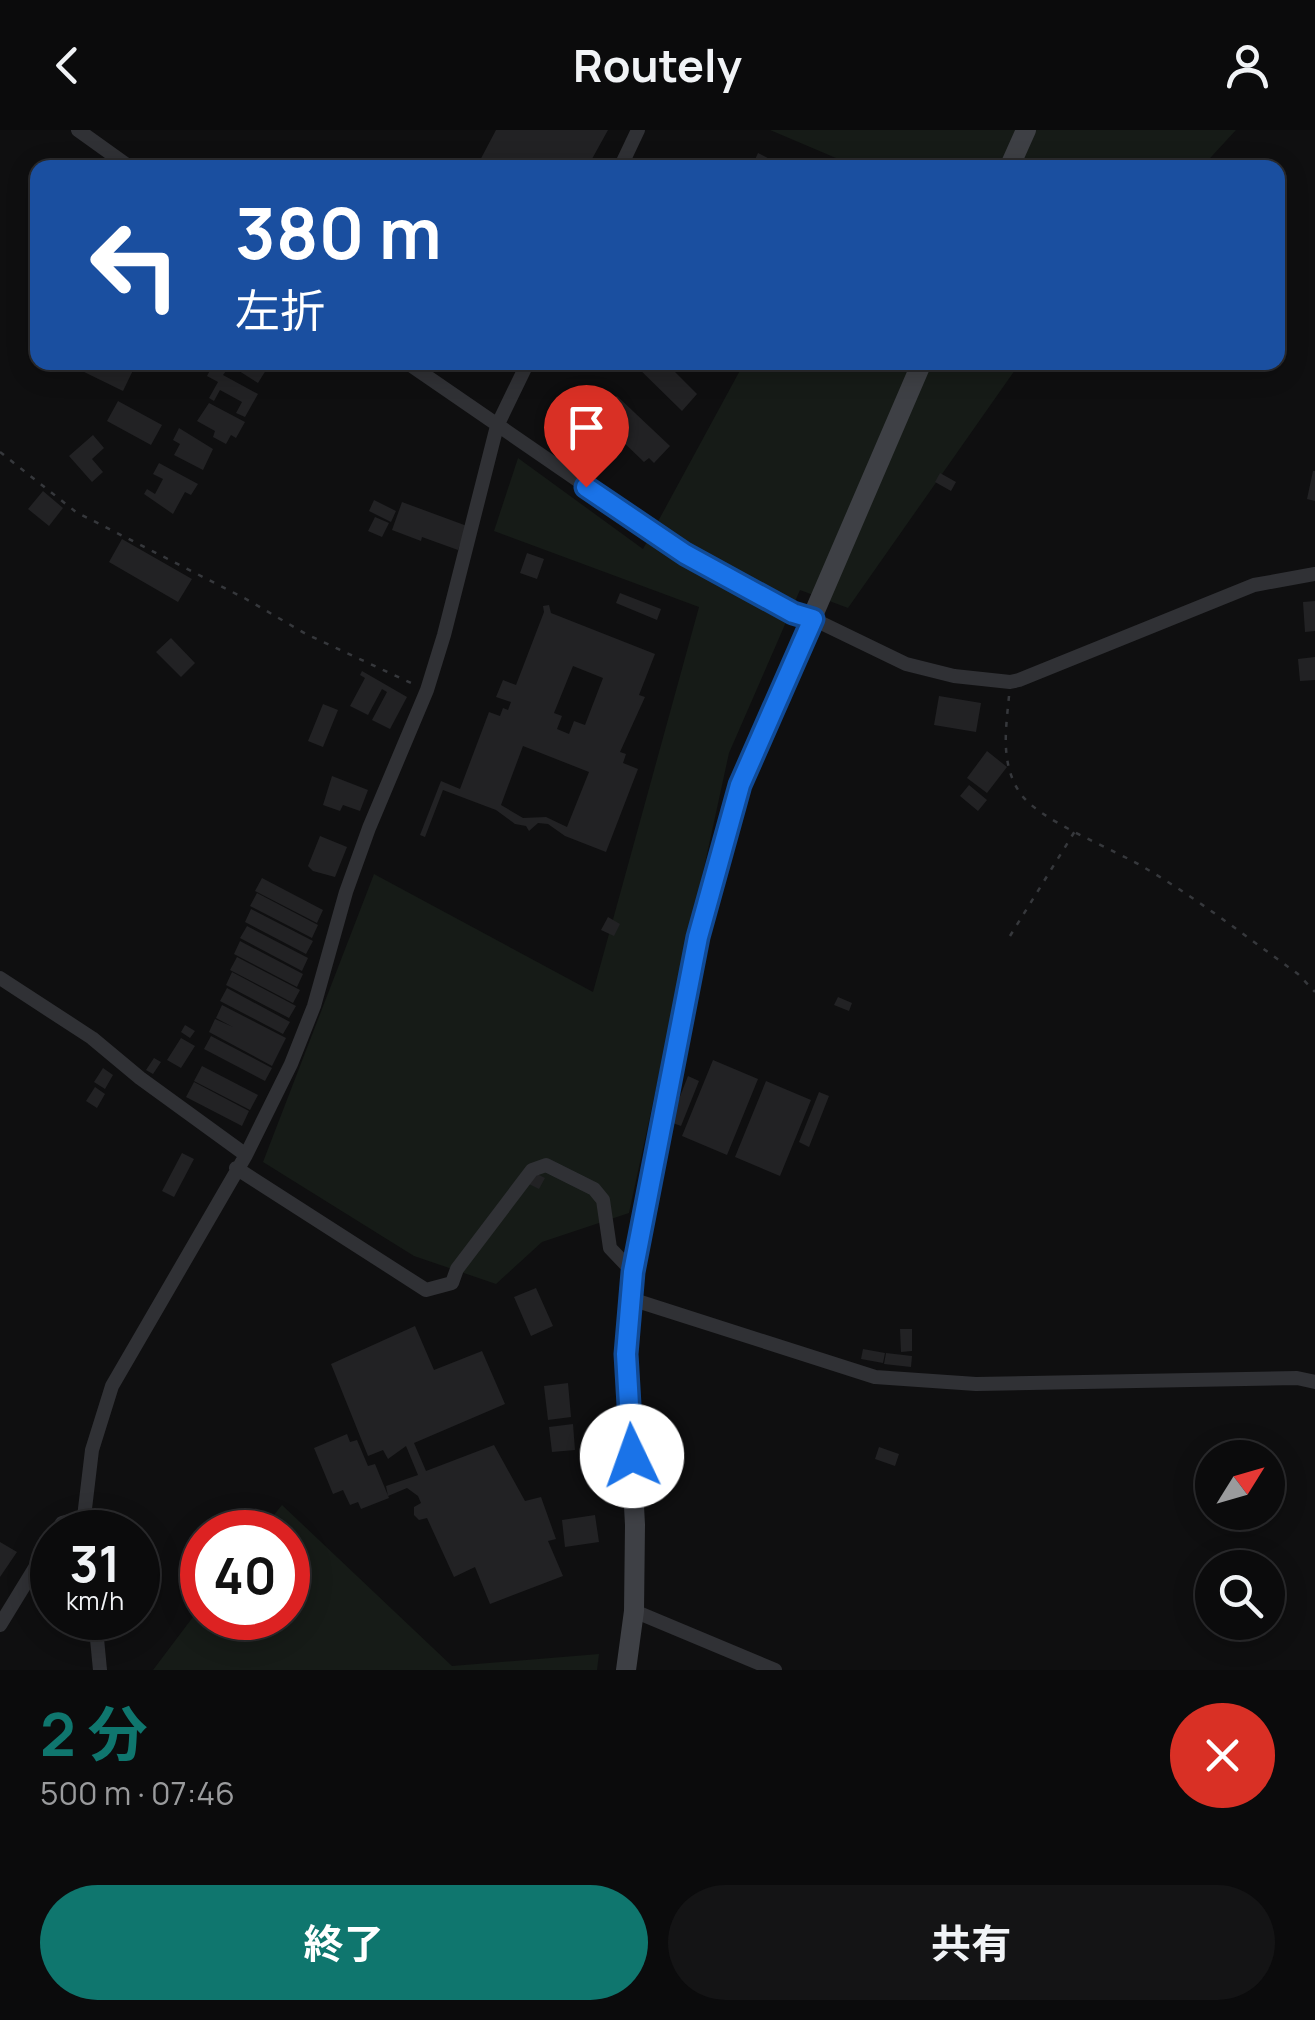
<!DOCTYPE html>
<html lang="ja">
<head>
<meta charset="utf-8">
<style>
	body { margin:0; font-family:Manrope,"Noto Sans JP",sans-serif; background:#141415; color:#f1f3f6; height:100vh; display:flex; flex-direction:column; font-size:38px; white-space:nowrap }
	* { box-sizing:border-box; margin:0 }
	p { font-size:32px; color:#9a9b9d }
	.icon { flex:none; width:55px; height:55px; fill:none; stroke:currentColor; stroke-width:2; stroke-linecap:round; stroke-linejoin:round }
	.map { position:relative; height:1540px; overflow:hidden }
	.panel { display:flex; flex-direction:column; background:#0b0b0c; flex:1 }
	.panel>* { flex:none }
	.banner { position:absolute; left:30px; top:30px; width:1255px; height:210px; border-radius:20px; box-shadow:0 5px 25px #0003,0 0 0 2px #2b2b2d; background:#1a4fa0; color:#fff; overflow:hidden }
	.needle { width:65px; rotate:53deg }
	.tools { position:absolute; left:1195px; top:1310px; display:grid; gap:20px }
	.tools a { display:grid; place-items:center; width:90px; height:90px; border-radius:50%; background:#0b0b0c; box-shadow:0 5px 25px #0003,0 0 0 2px #2b2b2d; font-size:50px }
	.speed { position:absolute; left:30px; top:1380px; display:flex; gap:20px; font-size:50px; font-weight:700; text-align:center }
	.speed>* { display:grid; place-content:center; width:130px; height:130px; border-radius:50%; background:#0b0b0c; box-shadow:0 5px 25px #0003,0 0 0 2px #2b2b2d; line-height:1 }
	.speed small { font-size:25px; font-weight:400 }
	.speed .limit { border:15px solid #d22; background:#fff; color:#111 }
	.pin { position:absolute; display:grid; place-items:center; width:85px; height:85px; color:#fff; margin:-102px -42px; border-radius:50% 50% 50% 0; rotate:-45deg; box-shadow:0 0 10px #0007 }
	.pin .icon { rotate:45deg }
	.me { position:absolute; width:110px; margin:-55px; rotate:357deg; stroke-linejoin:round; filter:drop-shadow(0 0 8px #0008) }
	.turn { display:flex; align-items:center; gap:35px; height:210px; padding:0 40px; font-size:45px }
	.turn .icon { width:130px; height:130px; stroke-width:2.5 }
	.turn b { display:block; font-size:70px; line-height:85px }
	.round { display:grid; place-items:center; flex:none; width:105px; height:105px; border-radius:52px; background:#141415 }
	.headline { display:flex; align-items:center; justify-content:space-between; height:170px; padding:0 40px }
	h1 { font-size:60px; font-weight:700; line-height:75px; color:#0f766e }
	.button { display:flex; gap:20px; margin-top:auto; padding:20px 40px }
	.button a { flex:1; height:115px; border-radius:60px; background:#0f766e; color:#fff; font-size:40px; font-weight:700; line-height:115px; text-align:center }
	.button a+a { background:#141415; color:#f1f3f6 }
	header { display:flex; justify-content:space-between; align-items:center; height:130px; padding:0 40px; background:#0b0b0c; font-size:45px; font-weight:700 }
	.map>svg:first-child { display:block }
	.green { fill:#161b17 }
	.building { fill:#222224; fill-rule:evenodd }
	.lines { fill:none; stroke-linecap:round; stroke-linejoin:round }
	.path { stroke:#36383c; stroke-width:2.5; stroke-dasharray:5 8; stroke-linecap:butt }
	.street { stroke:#303135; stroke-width:14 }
	.secondary { stroke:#3e4045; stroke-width:20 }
	.route-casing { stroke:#114b97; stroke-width:25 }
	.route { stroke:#1a73e8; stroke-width:18 }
</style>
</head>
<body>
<header><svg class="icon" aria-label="back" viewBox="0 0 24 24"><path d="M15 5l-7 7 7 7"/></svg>Routely<svg class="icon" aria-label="person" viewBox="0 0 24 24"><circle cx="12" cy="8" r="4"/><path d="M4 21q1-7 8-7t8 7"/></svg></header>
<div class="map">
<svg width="1315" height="1540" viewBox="0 0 1315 1540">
	<rect width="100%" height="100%" fill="#0f0f10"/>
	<path class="green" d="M770,0h466l-35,38 -352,-1 1,-3z
		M744,233h276l-172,245 -48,-18 -71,163 -100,460 -87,29 -46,42 -82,-28 -151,-94 111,-288 219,118 106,-385 -205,-76 24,-73 125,91z
		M282,1375l170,161 147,-12 -2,16h-444l49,-65v13h86v-86h-28z"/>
	<path class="building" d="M496,0h112l-21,38h-107l-3,-2z
		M758,23l29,15h-36z
		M81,232h56l-14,29 -45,-22z
		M240,232h31l-13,21 -22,-14z
		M632,232h33l32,32 -15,17z
		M213,234l13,7 -3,4 35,19 -13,23 -9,-4 6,-11 -22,-12 -6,11 -5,-3 9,-16 -11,-6z
		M606,265l6,6 5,-5 53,50 -16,17 -5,-5 -5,4 -53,-51z
		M118,271l44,24 -11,20 -44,-24z
		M209,273l36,19 -9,16 -5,-3 -5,9 -13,-7 2,-6 -18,-10z
		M179,298l34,21 -10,21 -29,-15 6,-11 -7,-4z
		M93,305l11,13 -12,11 11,13 -11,10 -23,-26z
		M159,333l39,21 -7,11 -6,-3 -12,22 -29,-20 3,-5 8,5 8,-15 -10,-5z
		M1313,341h2v30l-8,-2z
		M940,343l16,9 -5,9 -16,-9z
		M43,361l20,17 -14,18 -21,-17z
		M374,370l22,11 -5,11 -22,-11z
		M402,372l65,24 -9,24 -36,-13 -1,4 -29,-11z
		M375,387l14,6 -7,14 -14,-6z
		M122,409l70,40 -14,23 -69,-40z
		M527,423l17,6 -7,20 -17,-6z
		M620,463l41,16 -4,11 -41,-17z
		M1315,471v30l-10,1 -2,-30z
		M549,475l2,8 104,41 -16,41 6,2 -25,55 6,2 -3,9 15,6 -32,83 -41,-16 -17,-12 -10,-1 -9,8 -3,-5 -11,-2 -19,-14 -53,-20 -18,47 -5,-2 21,-54 19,8 29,-77 11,4 3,-8 5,2 3,-8 -15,-5 7,-17 13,5 28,-73 -1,-6zM573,536l30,12 -18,47 -11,-4 -5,13 -12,-5 5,-13 -8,-3zM523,616l66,26 -22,55 -21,-10 -23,1 -22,-13z
		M171,508l24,25 -14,14 -25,-25z
		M1315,527v23l-15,1 -2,-22z
		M362,541l45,26 -17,32 -18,-9 15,-28 -5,-3 -14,26 -18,-9 15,-28 -5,-3z
		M939,566l42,7 -5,29 -42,-7z
		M323,574l15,6 -15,37 -15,-6z
		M987,621l20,16 -20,26 -20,-15z
		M332,646l36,14 -8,21 -17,-6 -3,6 -17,-6z
		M969,655l18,15 -9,11 -18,-15z
		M320,706l27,11 -12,30 -22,-6 -5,-5z
		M262,748l61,32 -6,13 -62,-32z
		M257,763l61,32 -6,13 -62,-32z
		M251,779l62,32 -7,13 -61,-32z
		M608,787l12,7 -6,12 -13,-6z
		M247,796l61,32 -6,13 -62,-33z
		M240,811l63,33 -6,13 -63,-33z
		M237,827l63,33 -7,13 -63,-33z
		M232,842l64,34 -7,12 -63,-33z
		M227,858l63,34 -7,12 -63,-33z
		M838,867l14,6 -3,8 -15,-6z
		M222,875l64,33 -14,28 -63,-34 6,-13 18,8 -17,-9z
		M185,895l10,6 -5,7 -9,-6z
		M211,906l61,32 -7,13 -61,-32z
		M181,908l14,8 -14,22 -14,-8z
		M154,928l7,4 -8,12 -7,-4z
		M713,930l45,19 -31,76 -45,-19z
		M202,936l56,29 -8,15 -56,-29z
		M103,938l10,7 -8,14 -11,-7z
		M688,946l11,5 -18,45 -11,-4z
		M766,951l45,19 -31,76 -45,-19z
		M194,952l55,29 -7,15 -56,-29z
		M95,957l10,7 -8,14 -11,-7z
		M819,962l10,4 -20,51 -10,-5z
		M182,1023l12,6 -20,38 -12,-6z
		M535,1043l10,5 -6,11 -10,-5z
		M536,1158l17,38 -22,10 -17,-39z
		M415,1196l19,44 48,-19 23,53 -91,39 12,28 68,-26 31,56 16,-4 15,42 -8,2 15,35 -73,28 -15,-37 -21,10 -27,-59 -8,2 -5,-5v-8l7,-4 -3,-7 -11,-8 -19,8 -2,-10 32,-11 -12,-29 -18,13 -5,-9 -15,6 -37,-92z
		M900,1199h12v22l-11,1z
		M863,1219l22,4 -2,10 -22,-4z
		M886,1223l26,3 -1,11 -27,-3z
		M568,1253l3,34 -23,3 -4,-34z
		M573,1294l2,26 -23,2 -3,-25z
		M347,1304l3,8 7,-2 11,26 7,-2 14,34 -28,11 -3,-7 -8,3 -7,-15 -10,4 -19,-46z
		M879,1317l20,7 -4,12 -20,-7z
		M595,1385l4,27 -34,5 -3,-27z
		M0,1412l17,10 -17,25z"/>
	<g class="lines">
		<path class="path" d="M0,322l76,60 170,87 60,35 105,49
			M1009,566c-3,33 -9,67 11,97 19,28 94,56 125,75 53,31 103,70 153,106l17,18
			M1010,806l65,-105"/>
		<path class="street" d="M78,0l53,38
			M620,38l18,-38
			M406,232l279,192 108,59 20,6 93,45 48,12 56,6 9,-2 235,-95 61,-11
			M0,848l92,60 48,40 106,77
			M236,1038l190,122 26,-7 5,-14 75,-99 14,-5 48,24 9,11 7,48 23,24
			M631,1169l244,78 101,7 321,-6 18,4
			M84,1387l2,15
			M57,1402l5,-9 22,-6 8,-67 20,-64 134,-231 45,-91 23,-58 32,-114 23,-64 58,-138 17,-55 53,-209 31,-64
			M634,1481l141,59
			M95,1488l5,52
			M0,1495l52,-85"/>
		<path class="secondary" d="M1009,38l17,-38
			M626,1540l8,-59 1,-86 -9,-171 7,-82 65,-335 42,-152 182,-423"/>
	</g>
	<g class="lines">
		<defs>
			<path id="route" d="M586,357l99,67 108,59 20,6 -73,166 -42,152 -65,335 -7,82 6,102"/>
		</defs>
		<use href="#route" class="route-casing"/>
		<use href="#route" class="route"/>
	</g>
</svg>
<div class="tools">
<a><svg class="needle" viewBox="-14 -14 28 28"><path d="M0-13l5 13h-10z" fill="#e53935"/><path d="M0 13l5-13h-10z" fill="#9a9b9d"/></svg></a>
<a><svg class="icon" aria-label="search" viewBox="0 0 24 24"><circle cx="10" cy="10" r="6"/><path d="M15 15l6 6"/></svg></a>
</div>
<div class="speed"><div>31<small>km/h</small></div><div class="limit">40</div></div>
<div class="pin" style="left:586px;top:357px;background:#d93025"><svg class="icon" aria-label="arrive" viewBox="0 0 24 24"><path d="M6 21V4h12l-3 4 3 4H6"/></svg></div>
<svg class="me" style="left:632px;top:1326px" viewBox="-20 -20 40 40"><circle r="19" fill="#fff"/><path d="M0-13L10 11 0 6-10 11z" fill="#1a73e8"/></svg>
<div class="banner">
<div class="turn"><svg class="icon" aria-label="left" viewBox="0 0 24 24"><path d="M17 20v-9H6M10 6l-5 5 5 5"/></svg><div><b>380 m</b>左折</div></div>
</div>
</div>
<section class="panel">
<div class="headline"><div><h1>2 分</h1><p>500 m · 07:46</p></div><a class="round" style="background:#d93025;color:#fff"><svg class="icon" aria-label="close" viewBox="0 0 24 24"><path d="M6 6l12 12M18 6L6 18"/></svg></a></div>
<div class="button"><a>終了</a><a>共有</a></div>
</section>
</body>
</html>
